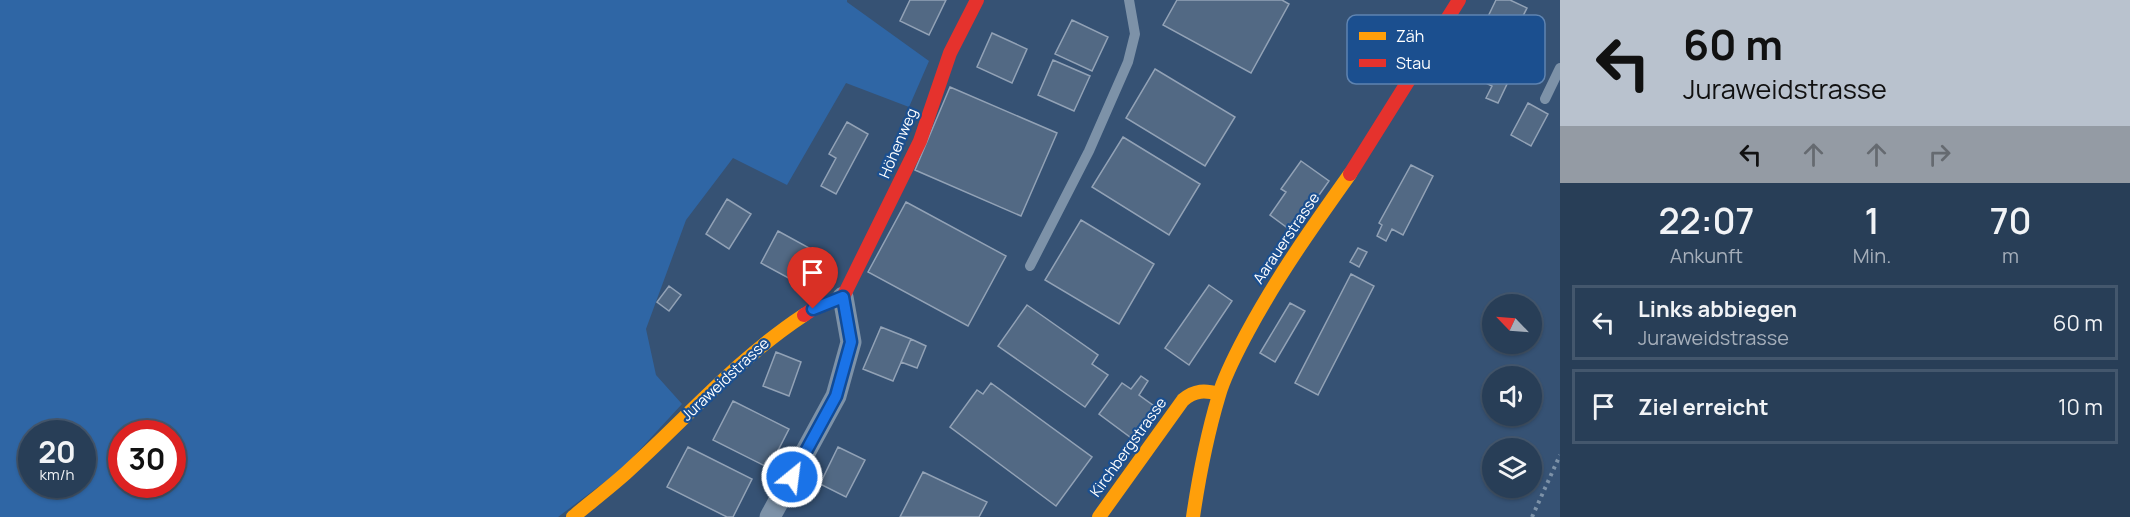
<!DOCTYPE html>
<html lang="de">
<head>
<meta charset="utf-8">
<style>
	body { margin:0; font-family:Manrope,sans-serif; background:#30455d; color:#f1f3f6; height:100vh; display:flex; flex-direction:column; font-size:22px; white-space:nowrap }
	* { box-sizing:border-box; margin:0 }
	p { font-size:20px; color:#a5aeba }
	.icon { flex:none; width:33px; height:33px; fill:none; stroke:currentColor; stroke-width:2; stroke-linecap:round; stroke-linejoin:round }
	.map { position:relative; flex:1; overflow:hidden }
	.sheet { display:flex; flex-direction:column; background:#283e57; width:570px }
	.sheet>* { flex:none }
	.guide { background:#b9c2ce; color:#111; overflow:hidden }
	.needle { width:39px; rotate:295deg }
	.buttons { position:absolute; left:1482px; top:294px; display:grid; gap:12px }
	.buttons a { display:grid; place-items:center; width:60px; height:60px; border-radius:50%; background:#283e57; box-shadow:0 2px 4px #0004,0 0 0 2px #44576d; font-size:30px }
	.speed { position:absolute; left:18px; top:420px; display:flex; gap:12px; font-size:30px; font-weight:700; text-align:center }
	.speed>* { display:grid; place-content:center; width:78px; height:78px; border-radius:50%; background:#283e57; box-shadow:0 2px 4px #0004,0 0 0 2px #44576d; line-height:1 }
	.speed small { font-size:15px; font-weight:400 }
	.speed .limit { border:9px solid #d22; background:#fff; color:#111 }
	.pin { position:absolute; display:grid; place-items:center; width:51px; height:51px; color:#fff; margin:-62px -26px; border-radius:50% 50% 50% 0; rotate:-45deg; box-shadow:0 0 6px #0007 }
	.pin .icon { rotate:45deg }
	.me { position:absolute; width:66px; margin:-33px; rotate:29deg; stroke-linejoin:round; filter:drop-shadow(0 0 4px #0008) }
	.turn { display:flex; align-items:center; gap:21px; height:126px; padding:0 24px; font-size:27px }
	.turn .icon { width:78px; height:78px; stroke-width:2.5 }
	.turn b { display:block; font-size:42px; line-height:51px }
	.lanes { display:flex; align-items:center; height:57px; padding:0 24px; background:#0003; justify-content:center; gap:30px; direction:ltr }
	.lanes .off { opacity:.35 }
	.eta { display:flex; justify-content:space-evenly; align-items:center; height:102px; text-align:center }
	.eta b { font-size:36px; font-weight:600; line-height:42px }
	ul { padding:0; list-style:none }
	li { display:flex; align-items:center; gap:18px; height:75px; margin:0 12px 9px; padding:0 12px; border:3px solid #44576d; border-radius:0px }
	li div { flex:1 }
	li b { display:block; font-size:22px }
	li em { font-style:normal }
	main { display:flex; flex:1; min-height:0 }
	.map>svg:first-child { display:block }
	.green { fill:#2f66a5; fill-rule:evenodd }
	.building { fill:#526984; stroke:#92a2b6; stroke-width:1.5 }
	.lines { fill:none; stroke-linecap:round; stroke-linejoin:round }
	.path { stroke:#7d92a8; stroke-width:4; stroke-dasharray:3 4.5; stroke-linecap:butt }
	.lane { stroke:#7d92a8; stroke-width:10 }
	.street { stroke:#7d92a8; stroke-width:21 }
	.slow { stroke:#ff9f0a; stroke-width:14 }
	.jam { stroke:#e5322d; stroke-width:14 }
	.route-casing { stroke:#114b97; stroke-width:15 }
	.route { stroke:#1a73e8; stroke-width:10 }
	.labels { text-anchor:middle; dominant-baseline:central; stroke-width:4.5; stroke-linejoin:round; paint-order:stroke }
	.street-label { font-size:15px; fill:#fff; stroke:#1b4f8f }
	.key { fill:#1b4f8f; stroke:#5f84b1; stroke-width:1.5 }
	.key-label { font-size:16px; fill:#fff }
</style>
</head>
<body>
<main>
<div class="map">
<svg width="1560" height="517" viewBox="0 0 1560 517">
	<rect width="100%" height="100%" fill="#365274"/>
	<path class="green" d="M0,0h847v2l82,59 -20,46 -63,-24 -59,102 -54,-27 -47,62 -40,109 10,46 26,29 -60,65 -64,48h-558zM32,434h50v50h-50zM122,434h50v50h-50z"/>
	<path class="building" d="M910,0h36l-17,35 -29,-14z
		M1177,0h105l7,4 -38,69 -88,-48z
		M1496,0h14l17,8 -23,46 14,7 -20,42 -12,-5 6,-12 -31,-15 11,-21 -9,-5 10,-19 8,5z
		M1072,20l36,17 -16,34 -37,-17z
		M992,33l35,16 -15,34 -35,-16z
		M1053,60l37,16 -16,35 -36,-16z
		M1155,69l80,48 -30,49 -79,-48z
		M950,87l107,46 -36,83 -106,-46z
		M1528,103l20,11 -17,32 -20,-11z
		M847,122l21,12 -32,60 -15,-8 15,-28 -7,-4z
		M1123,137l77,47 -31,51 -77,-48z
		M1301,161l28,20 -36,51 -23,-17 16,-23 -5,-3z
		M1411,165l22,11 -30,59 -11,-6 -6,12 -9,-5 5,-11 -3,-2z
		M727,199l24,15 -22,35 -23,-15z
		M906,202l100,54 -38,70 -100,-54z
		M1081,220l73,44 -35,60 -74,-44z
		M778,231l33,18 -17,32 -33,-18z
		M1358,248l9,4 -8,15 -9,-5z
		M1351,274l23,12 -56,109 -23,-12z
		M1209,285l23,16 -43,64 -24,-17z
		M669,286l12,9 -12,16 -12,-9z
		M1290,303l15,8 -30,51 -15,-9z
		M1027,305l71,50 -6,9 16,11 -23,32 -87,-61z
		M881,327l30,12 -18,42 -30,-12z
		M911,339l15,7 -9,22 -16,-6z
		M776,352l25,10 -12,34 -26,-10z
		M1141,376l7,5 -9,14 22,16 -23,32 -39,-29 23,-31 9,6z
		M991,383l101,74 -36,49 -106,-79 27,-37 6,4z
		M733,401l56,28 -20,39 -56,-28z
		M688,447l64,32 -19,38h-6l-60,-30z
		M838,447l27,13 -19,37 -26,-13z
		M923,472l64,30 -8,15h-79z"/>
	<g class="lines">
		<path class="path" d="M1532,517l28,-62"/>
		<path class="lane" d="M1545,99l15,-31
			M1030,266l59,-115 39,-89 7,-28 -6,-34"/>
		<path class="street" d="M770,517l66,-121 15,-54 -8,-45"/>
		<path class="slow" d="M573,517c18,-15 36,-29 53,-44 59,-53 111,-114 178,-158
			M1099,517l84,-117c12,-10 22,-10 36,-6
			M1193,517c6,-41 14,-82 26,-122 6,-21 18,-43 28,-62 30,-56 66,-107 103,-159"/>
		<path class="jam" d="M1350,174l109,-174
			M804,315l9,-6 30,-12 77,-156 30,-88 27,-53"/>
	</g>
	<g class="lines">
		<defs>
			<path id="route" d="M792,477l44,-81 15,-54 -8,-45 -30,12"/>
		</defs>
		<use href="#route" class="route-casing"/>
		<use href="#route" class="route"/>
	</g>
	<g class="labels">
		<g class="street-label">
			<text transform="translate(898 143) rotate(-67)">Höhenweg</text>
			<text transform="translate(1286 238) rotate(-56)">Aarauerstrasse</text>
			<text transform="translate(725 379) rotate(-43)">Juraweidstrasse</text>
			<text transform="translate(1128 447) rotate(-54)">Kirchbergstrasse</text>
		</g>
	</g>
	<rect x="1347" y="15" width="198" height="69" rx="9" class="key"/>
	<rect x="1359" y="32" width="27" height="8" fill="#ff9f0a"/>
	<rect x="1359" y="59" width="27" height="8" fill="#e5322d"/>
	<g class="key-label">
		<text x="1396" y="42">Zäh</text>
		<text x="1396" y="69">Stau</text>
	</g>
</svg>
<div class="buttons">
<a><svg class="needle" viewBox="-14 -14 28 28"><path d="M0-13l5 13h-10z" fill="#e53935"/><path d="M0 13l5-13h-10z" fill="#a5aeba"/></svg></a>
<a><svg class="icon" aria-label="sound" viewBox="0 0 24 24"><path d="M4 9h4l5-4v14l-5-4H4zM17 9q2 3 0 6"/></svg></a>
<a><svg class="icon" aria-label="layers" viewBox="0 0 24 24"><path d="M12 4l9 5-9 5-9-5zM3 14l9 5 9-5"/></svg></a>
</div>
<div class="speed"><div>20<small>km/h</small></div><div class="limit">30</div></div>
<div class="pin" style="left:813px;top:309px;background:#d93025"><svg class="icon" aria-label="arrive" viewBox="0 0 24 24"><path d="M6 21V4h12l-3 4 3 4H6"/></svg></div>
<svg class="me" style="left:792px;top:477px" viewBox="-20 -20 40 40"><circle r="17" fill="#1a73e8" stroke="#fff" stroke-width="3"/><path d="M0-11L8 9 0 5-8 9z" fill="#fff"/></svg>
</div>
<section class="sheet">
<div class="guide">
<div class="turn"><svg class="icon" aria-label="left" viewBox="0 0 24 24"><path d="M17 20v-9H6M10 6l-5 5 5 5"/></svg><div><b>60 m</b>Juraweidstrasse</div></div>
<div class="lanes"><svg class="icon" aria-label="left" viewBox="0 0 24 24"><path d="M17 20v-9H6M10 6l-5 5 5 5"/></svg><svg class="icon off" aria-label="ahead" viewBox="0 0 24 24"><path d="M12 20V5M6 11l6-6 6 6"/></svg><svg class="icon off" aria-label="ahead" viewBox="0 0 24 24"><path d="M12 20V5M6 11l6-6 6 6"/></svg><svg class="icon off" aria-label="right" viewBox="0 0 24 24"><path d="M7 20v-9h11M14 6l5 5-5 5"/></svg></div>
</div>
<div class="eta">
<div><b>22:07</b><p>Ankunft</p></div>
<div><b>1</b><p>Min.</p></div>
<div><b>70</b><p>m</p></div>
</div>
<ul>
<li><svg class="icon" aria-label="left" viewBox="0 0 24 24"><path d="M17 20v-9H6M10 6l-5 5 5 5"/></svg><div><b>Links abbiegen</b><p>Juraweidstrasse</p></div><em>60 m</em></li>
<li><svg class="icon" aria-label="arrive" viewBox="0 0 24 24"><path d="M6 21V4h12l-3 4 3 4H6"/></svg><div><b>Ziel erreicht</b></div><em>10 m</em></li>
</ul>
</section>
</main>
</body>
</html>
